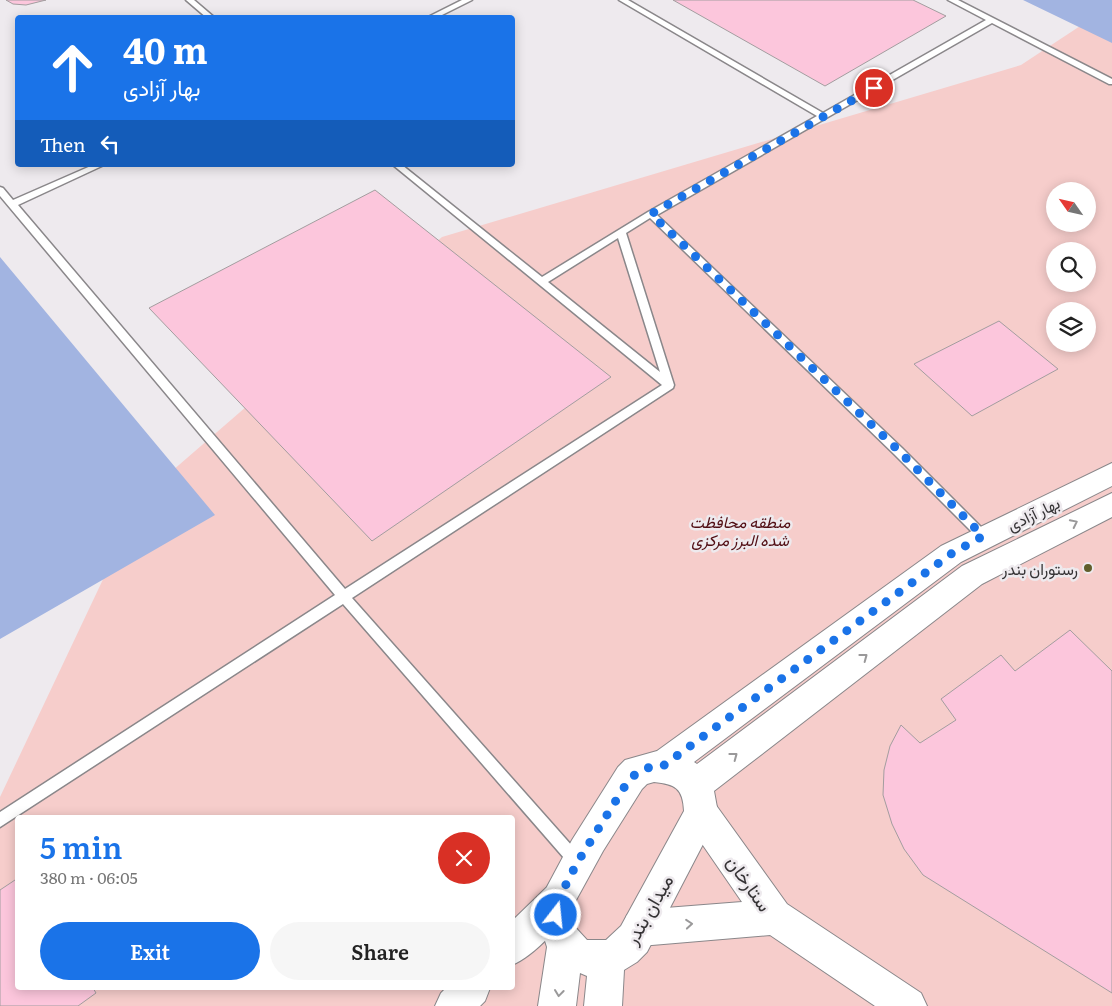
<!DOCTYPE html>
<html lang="en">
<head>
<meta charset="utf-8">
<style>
	body { margin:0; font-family:Literata,Vazirmatn,serif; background:#f6f6f6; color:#222; height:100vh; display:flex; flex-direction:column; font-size:19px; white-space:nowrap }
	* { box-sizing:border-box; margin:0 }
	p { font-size:16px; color:#767676 }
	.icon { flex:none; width:28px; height:28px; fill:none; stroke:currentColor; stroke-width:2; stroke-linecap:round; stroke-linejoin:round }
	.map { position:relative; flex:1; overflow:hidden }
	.sheet { position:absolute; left:15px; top:815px; width:500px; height:175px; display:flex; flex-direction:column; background:#fff; border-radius:5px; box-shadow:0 2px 12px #0003 }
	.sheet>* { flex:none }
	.top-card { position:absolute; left:15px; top:15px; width:500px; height:152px; border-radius:5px; box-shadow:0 2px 12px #0003; background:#1a73e8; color:#fff; overflow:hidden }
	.needle { width:32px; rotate:304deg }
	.fabs { position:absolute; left:1046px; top:182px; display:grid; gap:10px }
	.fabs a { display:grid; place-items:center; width:50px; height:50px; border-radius:50%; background:#fff; box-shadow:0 2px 12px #0003; font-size:25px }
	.pin { position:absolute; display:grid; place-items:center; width:42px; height:42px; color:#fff; margin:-21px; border:2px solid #fff; border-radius:50%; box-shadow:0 1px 5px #0007 }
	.me { position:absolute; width:55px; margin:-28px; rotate:16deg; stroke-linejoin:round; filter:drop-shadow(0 0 4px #0008) }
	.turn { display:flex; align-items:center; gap:18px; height:105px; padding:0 25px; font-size:22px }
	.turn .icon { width:65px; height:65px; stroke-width:2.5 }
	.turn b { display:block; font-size:35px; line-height:42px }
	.then { display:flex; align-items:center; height:48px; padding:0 25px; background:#0003; gap:10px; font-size:19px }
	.round { display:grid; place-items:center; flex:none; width:52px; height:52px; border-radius:26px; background:#f6f6f6 }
	.head { display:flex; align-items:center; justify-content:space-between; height:85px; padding:0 25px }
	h1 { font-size:30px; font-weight:600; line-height:38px; color:#1a73e8 }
	.cta { display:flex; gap:10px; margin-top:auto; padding:10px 25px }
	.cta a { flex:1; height:58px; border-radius:30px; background:#1a73e8; color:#fff; font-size:20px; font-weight:600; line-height:58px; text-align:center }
	.cta a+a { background:#f6f6f6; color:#222 }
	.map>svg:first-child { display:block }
	.green { fill:#f6cdcb; fill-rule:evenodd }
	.water { fill:#a2b4e1 }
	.building { fill:#fcc6dc; stroke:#a39d9f }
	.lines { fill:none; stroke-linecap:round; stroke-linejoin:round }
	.lane-casing { stroke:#8a878a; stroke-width:3 }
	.secondary-casing { stroke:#8a878a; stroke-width:2 }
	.primary-casing { stroke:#8a878a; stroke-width:2 }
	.lane { fill:#fff; fill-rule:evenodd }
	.secondary { fill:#fff; fill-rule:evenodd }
	.primary { fill:#fff; fill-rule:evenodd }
	.oneway { stroke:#9a999a }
	.route { stroke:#1a73e8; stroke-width:9; stroke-dasharray:0 16.2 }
	.poi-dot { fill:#615e2b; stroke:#eeeaee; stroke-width:2 }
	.labels { text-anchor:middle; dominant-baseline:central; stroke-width:5; stroke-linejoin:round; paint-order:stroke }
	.street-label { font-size:16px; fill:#353335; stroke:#eeeaee }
	.park-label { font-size:16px; font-style:italic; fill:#510e14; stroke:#eeeaee }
	.poi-label { font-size:16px; fill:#353335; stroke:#eeeaee; text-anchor:end }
	.near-street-label { font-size:19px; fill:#353335; stroke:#eeeaee }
</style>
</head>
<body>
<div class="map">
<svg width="1112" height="1006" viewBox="0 0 1112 1006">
	<rect width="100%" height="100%" fill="#eeeaee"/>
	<path class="green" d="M1112,5v1001h-1112v-209l142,-300 300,-260 579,-172zM1055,191h33v33h-33zM1055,251h33v33h-33zM1055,311h33v33h-33zM18,818h494v170h-494z"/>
	<path class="water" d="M1023,0h89v43z
		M0,257l215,258 -215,124z"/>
	<path class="building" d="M6,0h40l-20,5 -13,-1z
		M673,0h240l33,16 -121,70z
		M375,190l236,187 -239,164 -223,-233z
		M999,321l59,48 -86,47 -58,-52z
		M1070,630l42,41v322l-189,-118 -19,-26 -12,-25 -9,-29 1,-25 6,-24 11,-21 19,18 36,-23 -15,-21 60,-44 14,16z
		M18,878v110h75l3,5 -18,13h-78v-116z"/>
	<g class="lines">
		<defs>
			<path id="lane" d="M186,0h8l21,18h-8z
				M462,0h10l-36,18h-10z
				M619,0h9l195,113 163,-93 -38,-20h10l154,79v5h-3l-117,-61 -335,192 245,233 85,85 2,3 -2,3h-8l-85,-85 -244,-236 -24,15 48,152 -1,3 -321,210 229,258 2,5 -2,5 -5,2 -5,-2 -228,-262 -343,223v-15l335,-217 -335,-399v-9l3,1 10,12 80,-35h11l-86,40 327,384 317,-204 -269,-220h9l140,112 106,-65 169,-96zM618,238l42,134 -112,-90z"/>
			<path id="secondary" d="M701,797l12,4 74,103 134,89 6,13h-52l-105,-71 -130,11 -13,-5 -5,-13 5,-13 13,-5 102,-8 -53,-77 -5,-12 5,-12z
				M558,882l12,6 6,12c-9,21 -42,56 -64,65v-44l34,-33z
				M446,988h44l-5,13 -5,5h-45l6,-13z"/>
			<path id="primary" d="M1112,463v23l-151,76 -267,200 3,2 265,-198 150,-73v24l-130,67 -268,207 4,22 -5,12 -66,127 -10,10 -13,8 -2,36h-38l3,-30 -7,-3 -4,33h-38l9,-59 -9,-28 3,-21 31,-58 46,-73 7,-7 32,-9 284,-205zM654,782c21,2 29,6 30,29l-63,115 -15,14h-19l-12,-13v-25l28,-51 39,-62 5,-5z"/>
		</defs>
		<use href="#lane" class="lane-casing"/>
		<use href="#secondary" class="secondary-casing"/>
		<use href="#primary" class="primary-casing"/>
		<use href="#lane" class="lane"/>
		<use href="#secondary" class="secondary"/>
		<use href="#primary" class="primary"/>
	</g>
	<defs><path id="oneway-chevron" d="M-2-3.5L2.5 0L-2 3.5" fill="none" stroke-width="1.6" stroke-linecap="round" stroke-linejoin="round" transform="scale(1.25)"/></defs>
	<g class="oneway">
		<use href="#oneway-chevron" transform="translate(1074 523) rotate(-26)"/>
		<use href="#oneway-chevron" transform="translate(864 657) rotate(-37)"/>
		<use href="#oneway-chevron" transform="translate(734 756) rotate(-37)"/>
		<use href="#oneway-chevron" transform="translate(689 924) rotate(-5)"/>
		<use href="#oneway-chevron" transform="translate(559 993) rotate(97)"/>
	</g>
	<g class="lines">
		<path class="route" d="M556,915l2,-15 19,-37 53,-85 16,-10 17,-2 288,-212 32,-18 -85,-86 -247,-236 223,-126"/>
	</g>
	<circle class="poi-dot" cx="1088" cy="568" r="5"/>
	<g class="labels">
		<g class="street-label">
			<text transform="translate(1033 513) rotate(-26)">بهار آزادی</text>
		</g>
		<g class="park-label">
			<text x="740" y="521">منطقه محافظت<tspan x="740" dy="18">شده البرز مرکزی</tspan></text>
		</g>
		<g class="poi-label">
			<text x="1078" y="568">رستوران بندر</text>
		</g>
		<g class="near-street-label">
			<text transform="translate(750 883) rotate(55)">ستارخان</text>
			<text transform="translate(648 909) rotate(-60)">میدان بندر</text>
		</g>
	</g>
</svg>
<div class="fabs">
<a><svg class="needle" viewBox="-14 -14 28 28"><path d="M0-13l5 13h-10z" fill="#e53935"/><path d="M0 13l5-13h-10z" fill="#767676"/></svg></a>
<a><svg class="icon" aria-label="search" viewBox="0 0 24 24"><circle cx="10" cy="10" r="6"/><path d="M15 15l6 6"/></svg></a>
<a><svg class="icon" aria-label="layers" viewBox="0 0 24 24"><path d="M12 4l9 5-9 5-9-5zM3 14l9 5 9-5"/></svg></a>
</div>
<div class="pin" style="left:874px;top:88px;background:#d93025"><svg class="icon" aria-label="arrive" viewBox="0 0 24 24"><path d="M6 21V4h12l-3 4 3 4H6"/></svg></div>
<svg class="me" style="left:556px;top:915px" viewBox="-20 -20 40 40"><circle r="17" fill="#1a73e8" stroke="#fff" stroke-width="3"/><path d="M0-11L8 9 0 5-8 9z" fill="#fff"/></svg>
<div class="top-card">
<div class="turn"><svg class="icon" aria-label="ahead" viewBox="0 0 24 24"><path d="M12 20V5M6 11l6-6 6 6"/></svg><div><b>40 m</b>بهار آزادی</div></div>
<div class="then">Then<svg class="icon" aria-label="left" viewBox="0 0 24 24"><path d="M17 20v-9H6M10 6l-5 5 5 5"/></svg></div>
</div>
<section class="sheet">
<div class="head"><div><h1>5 min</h1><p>380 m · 06:05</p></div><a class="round" style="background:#d93025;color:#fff"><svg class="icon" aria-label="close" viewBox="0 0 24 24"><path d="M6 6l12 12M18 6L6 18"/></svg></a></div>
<div class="cta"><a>Exit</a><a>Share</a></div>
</section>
</div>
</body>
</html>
